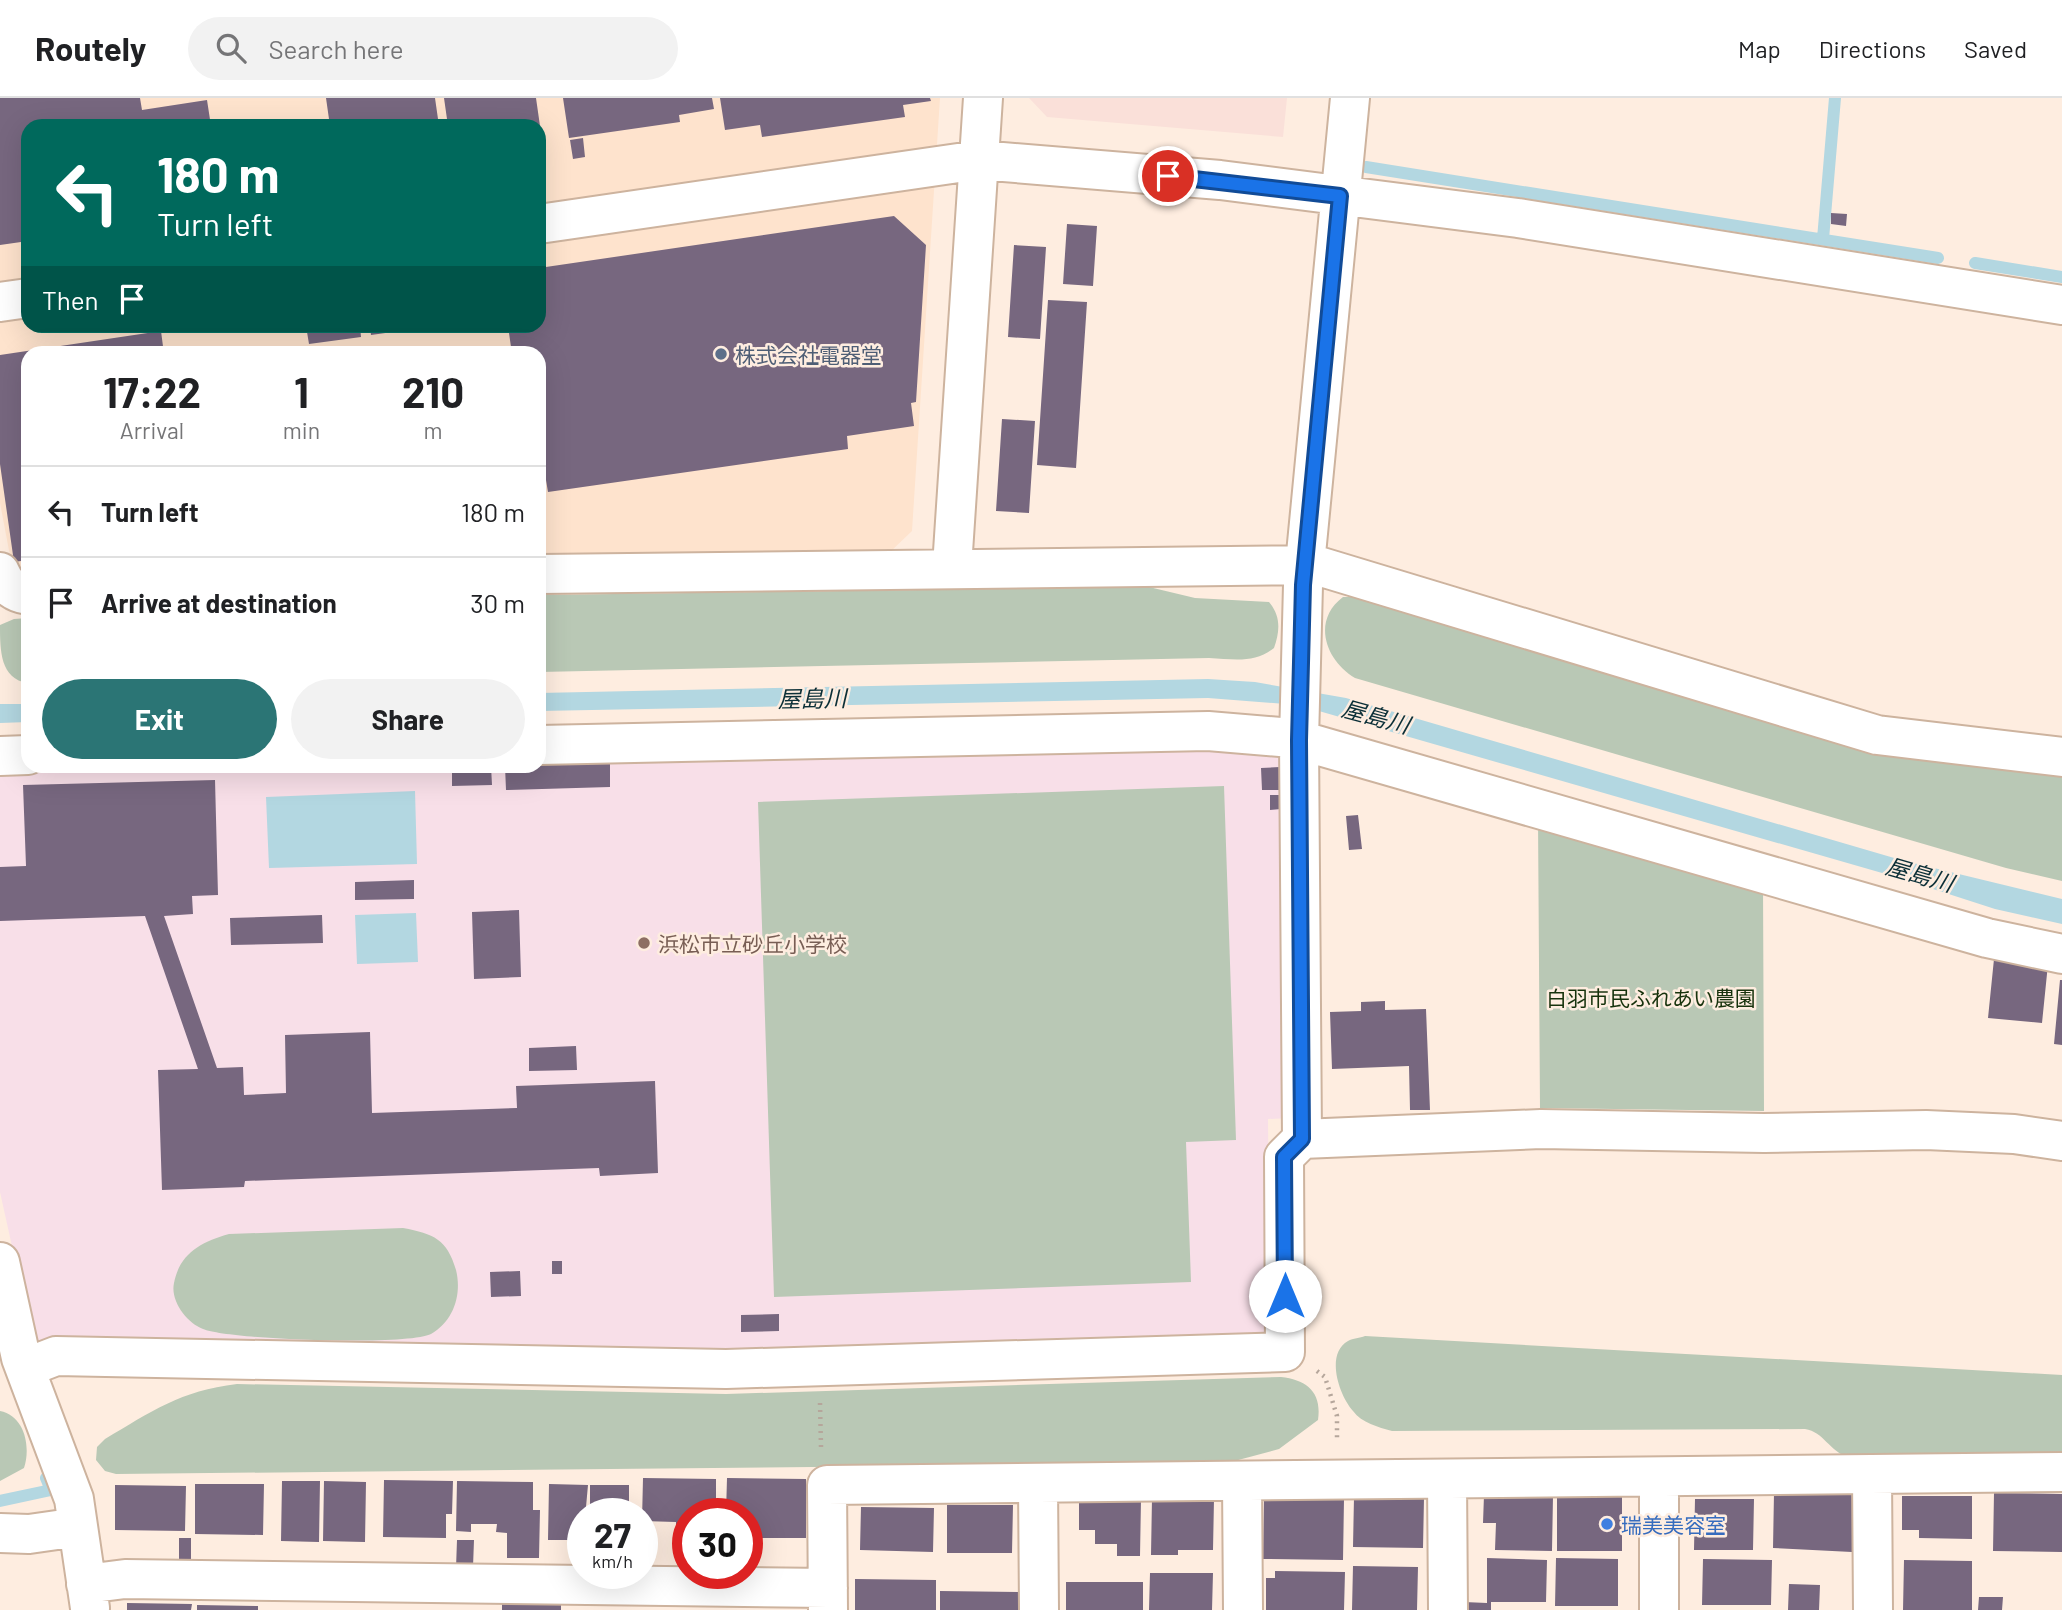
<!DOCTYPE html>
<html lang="en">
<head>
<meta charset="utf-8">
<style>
	body { margin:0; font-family:Barlow,"Noto Sans JP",sans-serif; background:#f2f2f2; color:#202124; height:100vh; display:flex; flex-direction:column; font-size:26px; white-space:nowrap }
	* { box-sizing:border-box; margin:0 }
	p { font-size:23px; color:#757577 }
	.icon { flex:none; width:38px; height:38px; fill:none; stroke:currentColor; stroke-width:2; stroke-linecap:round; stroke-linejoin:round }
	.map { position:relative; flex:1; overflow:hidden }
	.drawer { position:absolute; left:21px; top:248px; width:525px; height:427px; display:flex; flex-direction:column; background:#fff; border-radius:21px; box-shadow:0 7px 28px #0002 }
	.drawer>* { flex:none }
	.guide { position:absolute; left:21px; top:21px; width:525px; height:214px; border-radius:21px; box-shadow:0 7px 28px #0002; background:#00695c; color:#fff; overflow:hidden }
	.speed { position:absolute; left:567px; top:1400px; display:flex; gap:14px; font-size:35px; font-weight:700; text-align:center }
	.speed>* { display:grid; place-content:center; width:91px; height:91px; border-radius:50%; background:#fff; box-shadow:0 7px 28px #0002; line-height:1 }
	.speed small { font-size:18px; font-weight:400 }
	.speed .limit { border:10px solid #d22; background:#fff; color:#111 }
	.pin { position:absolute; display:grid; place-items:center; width:60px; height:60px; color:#fff; margin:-30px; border:4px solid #fff; border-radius:50%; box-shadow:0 2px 7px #0007 }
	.me { position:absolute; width:77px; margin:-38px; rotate:0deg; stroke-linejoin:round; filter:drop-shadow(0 0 5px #0008) }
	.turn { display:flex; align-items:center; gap:24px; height:147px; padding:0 21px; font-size:32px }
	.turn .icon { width:91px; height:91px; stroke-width:2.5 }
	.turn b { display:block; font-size:49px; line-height:60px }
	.then { display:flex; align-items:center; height:66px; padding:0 21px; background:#0003; gap:14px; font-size:26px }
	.eta { display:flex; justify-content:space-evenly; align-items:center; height:119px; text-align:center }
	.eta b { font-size:42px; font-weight:700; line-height:49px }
	.cta { display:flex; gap:14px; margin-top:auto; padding:14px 21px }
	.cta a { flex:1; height:80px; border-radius:42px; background:#2b7575; color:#fff; font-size:28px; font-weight:700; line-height:80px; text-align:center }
	.cta a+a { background:#f2f2f2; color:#202124 }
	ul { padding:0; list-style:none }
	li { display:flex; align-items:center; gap:21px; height:91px; padding:0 21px; border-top:2px solid #e0e0e0 }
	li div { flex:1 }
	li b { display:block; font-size:26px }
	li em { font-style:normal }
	header { display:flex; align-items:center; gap:42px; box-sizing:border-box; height:98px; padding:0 35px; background:#fff; border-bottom:2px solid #e0e0e0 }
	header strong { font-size:33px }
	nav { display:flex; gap:38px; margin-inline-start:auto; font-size:24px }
	.search { width:490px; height:63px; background:#f2f2f2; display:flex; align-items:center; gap:18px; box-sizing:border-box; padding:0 24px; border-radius:38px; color:#757577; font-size:26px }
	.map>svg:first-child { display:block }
	.built { fill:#fee3cd; fill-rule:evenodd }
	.industrial { fill:#fae0d9 }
	.education { fill:#f8dfe8 }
	.green { fill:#b9c8b5 }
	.water { fill:#b3d7e1 }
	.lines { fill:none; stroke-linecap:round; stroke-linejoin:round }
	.stream { stroke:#b3d7e1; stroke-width:12 }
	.building { fill:#77677f }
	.minor-casing { stroke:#cdb39e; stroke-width:42 }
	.path { stroke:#b5a69b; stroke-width:4.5; stroke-dasharray:2 5; stroke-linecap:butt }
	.minor { stroke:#fff; stroke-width:38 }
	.route-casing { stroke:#114b97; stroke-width:18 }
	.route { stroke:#1a73e8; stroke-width:12 }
	.service-dot { fill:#5c6f8a; stroke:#feede0; stroke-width:2.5 }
	.education-dot { fill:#8d6e63; stroke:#feede0; stroke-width:2.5 }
	.shop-dot { fill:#3f7fe0; stroke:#feede0; stroke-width:2.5 }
	.labels { text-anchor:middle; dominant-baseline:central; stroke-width:5; stroke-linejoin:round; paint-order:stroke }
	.service-label { font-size:21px; fill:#4e5e75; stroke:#feede0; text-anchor:start }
	.education-label { font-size:21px; fill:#785e54; stroke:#feede0; text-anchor:start }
	.park-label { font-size:21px; fill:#17320c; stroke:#feede0 }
	.shop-label { font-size:21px; fill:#366cbe; stroke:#feede0; text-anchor:start }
	.water-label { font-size:23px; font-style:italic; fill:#0b2f37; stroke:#feede0 }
</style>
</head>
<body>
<header>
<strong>Routely</strong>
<div class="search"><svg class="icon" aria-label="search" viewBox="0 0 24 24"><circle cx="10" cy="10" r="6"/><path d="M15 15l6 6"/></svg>Search here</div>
<nav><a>Map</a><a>Directions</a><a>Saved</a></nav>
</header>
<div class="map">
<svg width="2062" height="1512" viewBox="0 0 2062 1512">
	<rect width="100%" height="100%" fill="#feede0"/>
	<path class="built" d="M0,0h940l-28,433 -23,22 -350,6v-205h-511v226l-17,-19 -11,-58zM28,28h511v200h-511z"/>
	<path class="industrial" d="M1029,0h258l-4,39 -236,-20z"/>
	<path class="education" d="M1287,651l3,369 -22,1 2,219 -545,16 -692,-13 -33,-149v-424l539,-2v-9z"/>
	<path class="green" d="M1149,489l46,11 74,4c12,14 11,29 5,46 -20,16 -41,11 -65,10l-670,14v-77z
		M1343,499h16l703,177v107l-56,-13 -651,-190c-29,-17 -44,-57 -12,-81z
		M28,520v65c-28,-4 -28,-33 -28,-58l14,-6z
		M1224,688l12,354 -50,2 5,140 -417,15 -16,-495z
		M1538,721l225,66 1,226 -224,-3z
		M403,1130c31,6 44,11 53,42 6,24 -2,51 -25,64 -23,12 -202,6 -228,-5 -16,-6 -33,-28 -29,-46 6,-30 27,-41 55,-49z
		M1365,1238l697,39v79l-214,3c-19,-6 -24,-25 -43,-28l-413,2c-14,-4 -30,-8 -39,-20 -14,-16 -28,-57 -5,-70 5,-3 12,-3 17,-5z
		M1281,1279c26,3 41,15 37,43l-39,29 -52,14 -1111,11 -11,-3 -9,-11 1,-13 8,-8c47,-28 75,-48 132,-55l489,10z
		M0,1313c25,5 31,36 24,57l-24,13z"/>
	<path class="water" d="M1208,581l47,3 91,16 555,162 161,39v25l-67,-15 -99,-32 -598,-172 -90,-7 -669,13v-18z
		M0,606h28v18l-28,1z
		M415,693l2,73 -148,4 -3,-71z
		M416,815l2,49 -61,2 -2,-49z"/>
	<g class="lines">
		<path class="stream" d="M1366,69l572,91
			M1823,141l12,-141
			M1975,165l87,14
			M0,1403l51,-11 -5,-12"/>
	</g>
	<path class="building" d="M0,0h140l2,12 65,-10 4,26h-183v115l-28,4z
		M326,0h109l4,28h-109z
		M444,0h92l4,28h-92z
		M563,0h149l2,11 -35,6 1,7 -111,16z
		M720,0h210l1,3 -28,4 2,12 -143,20 -2,-12 -35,5z
		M583,40l2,19 -12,2 -3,-19z
		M1831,115l16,1 -1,12 -15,-2z
		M894,118l32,29 -10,157 -5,1 3,23 -67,10 1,13 -300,43 -5,-30h-4v-108h-27l-4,-28h31v-58z
		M1067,126l30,2 -4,60 -30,-2z
		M1014,147l32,2 -6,92 -32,-2z
		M1048,202l39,2 -11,166 -39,-3z
		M306,228h54l1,11 -52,7z
		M370,228h37v4l-36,5z
		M161,233l3,23h-136v206l-14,2 -14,-98v-109z
		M1002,321l33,2 -6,92 -33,-2z
		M610,663v26l-104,3 -1,-24z
		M452,668h39l1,19 -40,1z
		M1280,669l1,23h-19l-1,-22z
		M215,682l3,115 -26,1 1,18 -29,2 53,152 26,-1 1,28 42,-2 -1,-58 85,-3 2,81 145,-5 -1,-22 139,-5 3,92 -58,3 -1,-8 -354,13 -1,6 -82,3 -4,-120 40,-1 -53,-153 -145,5v-54l26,-1 -3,-81z
		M1270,697h11v14l-11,1z
		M1358,717l4,34 -13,1 -3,-34z
		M414,782v19l-59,1v-18z
		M519,812l2,67 -47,2 -2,-67z
		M322,817l1,28 -92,2 -1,-27z
		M1994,861l54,5 -6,59 -54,-5z
		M2060,882h2v65l-8,-1z
		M1385,903v9l41,-1 4,101h-20l-1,-44 -77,3 -2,-57 31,-1v-9z
		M576,948l1,24 -48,1v-23z
		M552,1163h10v13h-10z
		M520,1173l1,25 -30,1 -1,-25z
		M779,1216v17l-38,1v-17z
		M643,1380l73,1v35h-28v28h-12v-20l-34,-1z
		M727,1380l79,1v59h-59v-24h-21z
		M384,1382l69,1 -1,33h-6v24l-63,-1z
		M282,1383h38l-1,61 -38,-1z
		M324,1383l42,1 -1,60 -42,-1z
		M457,1383l76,1v28h7l-1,48h-32v-25l-11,-1 1,-8h-26v8l-15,-1z
		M195,1386h69l-1,51 -68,-1z
		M549,1386l39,1 -5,55h-35z
		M115,1387l71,1 -1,45 -70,-1z
		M590,1387h39v29h-39z
		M1774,1395h79l-1,59 -79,-4z
		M1994,1395l68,1v58l-69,-1z
		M1484,1397l69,1 -1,55 -57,-1 1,-27h-13z
		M1557,1398l65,1v54h-65z
		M1902,1398h70v43l-53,-1v-8h-17z
		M1354,1399l70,1 -1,50 -70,-1z
		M1152,1400l62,1 -1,51h-35v5h-27z
		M1264,1400l80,1 -1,61 -80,-1z
		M1079,1401h62l-1,57h-23v-12h-22v-14h-16z
		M1695,1401h59l-1,51h-59z
		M947,1407h66l-1,48h-65z
		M861,1409l73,1 -1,44 -73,-2z
		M179,1440h12v28h-12z
		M457,1442h17l-1,27 -17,1z
		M1487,1460l60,2 -1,42h-55v8h-27v-8l23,1z
		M1556,1460l62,1v47h-63z
		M1703,1461l69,1 -1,45h-69z
		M1904,1462l68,1v49h-69z
		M1353,1468l65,1 -1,43h-65z
		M1275,1473l70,1 -1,38h-78v-32h9z
		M1150,1475h63l-1,37h-63z
		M855,1481l81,1v30h-81z
		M1066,1484h77v28h-77z
		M1789,1486l31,1 -1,25h-31z
		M940,1493l80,1v18h-80z
		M1979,1499h24l-1,13h-24z
		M127,1505l65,1 -1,6h-64z
		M502,1506l59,1v5h-59z
		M197,1507l61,1v4h-61z"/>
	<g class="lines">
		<defs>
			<path id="minor" d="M539,126l440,-64 241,20 298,38 544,87
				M0,204l28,-4
				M952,469l31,-469
				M0,474c5,13 14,21 28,23
				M539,476l776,-9 562,170 185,22
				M539,647l669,-14 84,7 695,200 75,16
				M0,658l28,-1
				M1302,1041l-3,-399 4,-155 47,-487
				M0,1164l21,96 53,141 16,109
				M25,1270l31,-12 670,13 559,-17 -1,-195 18,-18 239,-10 223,4 162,-3 88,4 48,7
				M1872,1377l1,135
				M1659,1379v133
				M1447,1381l1,131
				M1242,1383l1,129
				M1038,1385l1,127
				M0,1435l29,1 49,-7
				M86,1486l39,-5 703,9
				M828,1512l-1,-125 1235,-13"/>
		</defs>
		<use href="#minor" class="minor-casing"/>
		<path class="path" d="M1317,1273l8,6 12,39v24
			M820,1305l1,44"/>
		<use href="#minor" class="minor"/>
	</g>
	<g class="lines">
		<defs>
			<path id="route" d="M1168,78l172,20 -37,389 -4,155 3,399 -18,18 1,139"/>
		</defs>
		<use href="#route" class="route-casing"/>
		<use href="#route" class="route"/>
	</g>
	<circle class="service-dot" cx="721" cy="256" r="7"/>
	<circle class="education-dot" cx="644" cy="845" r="7"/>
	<circle class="shop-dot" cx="1607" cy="1426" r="7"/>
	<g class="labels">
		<g class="service-label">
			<text x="735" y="256">株式会社電器堂</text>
		</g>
		<g class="education-label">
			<text x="658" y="845">浜松市立砂丘小学校</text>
		</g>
		<g class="park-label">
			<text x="1651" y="899">白羽市民ふれあい農園</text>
		</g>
		<g class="shop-label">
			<text x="1621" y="1426">瑞美美容室</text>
		</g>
		<g class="water-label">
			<text transform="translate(812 600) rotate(-1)">屋島川</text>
			<text transform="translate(1376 618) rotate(15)">屋島川</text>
			<text transform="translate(1920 776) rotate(16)">屋島川</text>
		</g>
	</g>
</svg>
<div class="speed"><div>27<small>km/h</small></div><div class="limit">30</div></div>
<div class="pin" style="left:1168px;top:78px;background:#d93025"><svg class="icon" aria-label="arrive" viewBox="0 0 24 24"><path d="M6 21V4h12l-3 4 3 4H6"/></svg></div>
<svg class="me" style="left:1285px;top:1198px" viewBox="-20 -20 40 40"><circle r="19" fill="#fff"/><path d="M0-13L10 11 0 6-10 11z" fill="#1a73e8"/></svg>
<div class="guide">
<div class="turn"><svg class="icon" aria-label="left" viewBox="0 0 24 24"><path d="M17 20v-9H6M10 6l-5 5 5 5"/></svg><div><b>180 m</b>Turn left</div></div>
<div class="then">Then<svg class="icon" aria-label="arrive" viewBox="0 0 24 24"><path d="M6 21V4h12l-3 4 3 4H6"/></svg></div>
</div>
<section class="drawer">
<div class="eta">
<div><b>17:22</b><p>Arrival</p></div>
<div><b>1</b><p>min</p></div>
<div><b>210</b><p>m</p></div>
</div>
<ul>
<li><svg class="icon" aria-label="left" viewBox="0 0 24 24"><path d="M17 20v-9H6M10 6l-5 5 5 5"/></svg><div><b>Turn left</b></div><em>180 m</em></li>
<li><svg class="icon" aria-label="arrive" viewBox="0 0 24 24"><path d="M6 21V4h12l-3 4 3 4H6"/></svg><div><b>Arrive at destination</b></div><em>30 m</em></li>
</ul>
<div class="cta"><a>Exit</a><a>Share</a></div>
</section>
</div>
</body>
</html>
